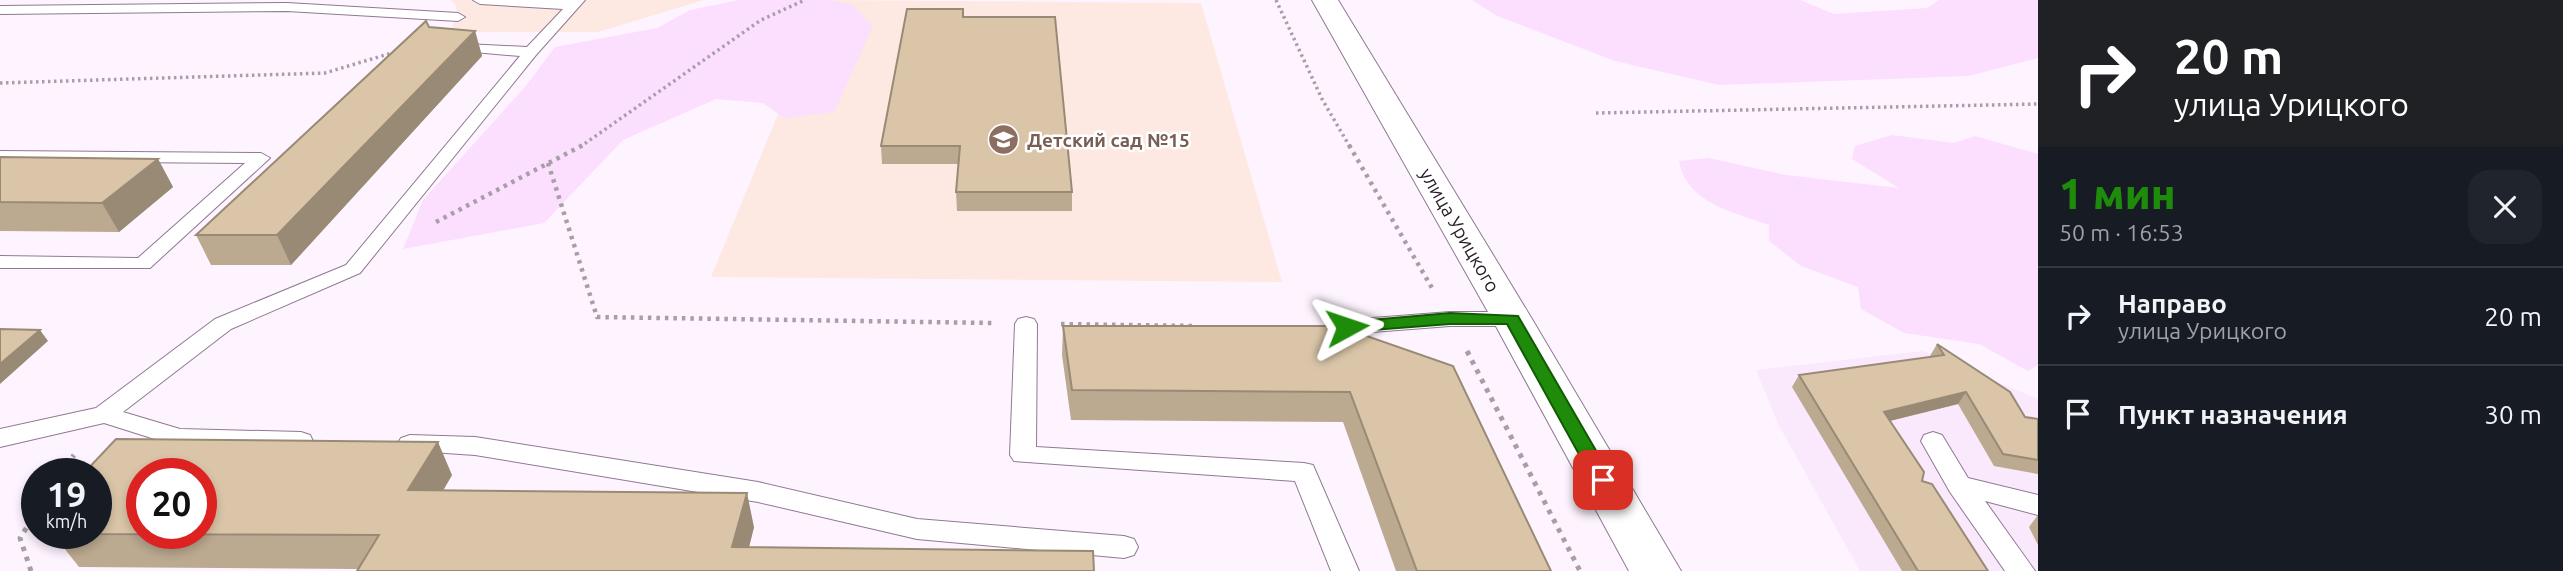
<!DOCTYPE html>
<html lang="ru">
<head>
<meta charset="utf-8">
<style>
	body { margin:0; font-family:Ubuntu,sans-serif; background:#20242c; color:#f1f3f6; height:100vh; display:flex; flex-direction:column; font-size:26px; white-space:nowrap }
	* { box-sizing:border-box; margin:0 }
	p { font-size:23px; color:#9ea1a6 }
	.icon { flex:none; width:38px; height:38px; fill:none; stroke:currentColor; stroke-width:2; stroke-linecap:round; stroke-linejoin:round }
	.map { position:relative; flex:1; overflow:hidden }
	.side { display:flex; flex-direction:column; background:#171b24; width:525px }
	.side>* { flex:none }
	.banner { background:#202124; color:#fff; overflow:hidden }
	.speed { position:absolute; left:21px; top:458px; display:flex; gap:14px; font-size:35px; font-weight:700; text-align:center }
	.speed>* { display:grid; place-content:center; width:91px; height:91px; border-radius:50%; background:#171b24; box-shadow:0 4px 10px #0003; line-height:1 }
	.speed small { font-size:18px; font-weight:400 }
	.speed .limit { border:10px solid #d22; background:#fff; color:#111 }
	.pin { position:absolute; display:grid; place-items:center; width:60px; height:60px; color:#fff; margin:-30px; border-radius:14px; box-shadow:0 4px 10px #0006 }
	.me { position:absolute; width:77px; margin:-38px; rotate:85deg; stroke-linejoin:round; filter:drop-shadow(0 0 5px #0008) }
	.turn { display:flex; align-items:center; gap:24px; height:147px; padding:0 21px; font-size:32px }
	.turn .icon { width:91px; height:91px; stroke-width:2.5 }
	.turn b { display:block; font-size:49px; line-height:60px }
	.round { display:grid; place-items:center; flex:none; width:74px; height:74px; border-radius:21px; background:#20242c }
	.summary { display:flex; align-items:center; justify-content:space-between; height:119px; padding:0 21px }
	h1 { font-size:42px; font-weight:800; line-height:52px; color:#1e8b0a }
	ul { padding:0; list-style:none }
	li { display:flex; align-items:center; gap:21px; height:98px; padding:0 21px; border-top:2px solid #363941 }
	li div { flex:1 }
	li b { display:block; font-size:26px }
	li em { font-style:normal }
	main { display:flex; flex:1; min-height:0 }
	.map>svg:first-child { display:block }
	.built { fill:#fae8fc }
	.education { fill:#fde9e2 }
	.green { fill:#fcdefe }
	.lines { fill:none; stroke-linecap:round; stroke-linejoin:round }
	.service-casing { stroke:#907992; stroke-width:2 }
	.tertiary-casing { stroke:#907992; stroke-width:2 }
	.path-far2 { stroke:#a79ea8; stroke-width:3.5; stroke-dasharray:2.5 3.5; stroke-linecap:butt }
	.path-far1 { stroke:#a79ea8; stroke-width:4.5; stroke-dasharray:3.5 5; stroke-linecap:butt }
	.path { stroke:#a79ea8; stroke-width:5; stroke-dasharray:4.5 6; stroke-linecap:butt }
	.service { fill:#fff; fill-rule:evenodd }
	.tertiary { fill:#fff; fill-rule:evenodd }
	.wall { fill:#bba990 }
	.shaded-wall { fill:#998a76 }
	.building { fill:#dac5a8; stroke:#998a76; stroke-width:2; fill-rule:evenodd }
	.route { fill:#1e8b0a; stroke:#145a06; stroke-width:2 }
	.labels { text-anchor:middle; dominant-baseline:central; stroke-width:5; stroke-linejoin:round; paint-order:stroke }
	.education-label { font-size:19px; font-weight:bold; fill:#785e54; stroke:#fff; text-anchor:start }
	.street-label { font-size:19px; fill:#251c25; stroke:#fff }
</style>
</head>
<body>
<main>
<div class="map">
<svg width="2038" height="571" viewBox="0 0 2038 571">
	<rect width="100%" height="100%" fill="#fef4ff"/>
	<path class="built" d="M1923,351l115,48v172h-178l-82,-147 -22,-54z"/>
	<path class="education" d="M450,0h254l-106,32h-149l9,-16 -3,-12z
		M825,0l376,3 81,279 -571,-5z"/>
	<path class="green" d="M739,0h92l22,5 20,21 -39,86 -50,6 -21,-15 -47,-4 -93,41 -79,83 -141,26 20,-49 102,-113 30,-40 102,-19 33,-18z
		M1472,0h328l34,14 93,-6 12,-8h99v58l-69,18 -250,9 -104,-24 -118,-45z
		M1892,135l62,8 21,-7 63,18v211l-10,6 -49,-27 -75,-11 -43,-24 -3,-22 -57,-21 -32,-25v-16c-35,-13 -82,-21 -90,-64l29,-3 78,17 113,13 -47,-29 3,-13z"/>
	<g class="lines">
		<defs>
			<path id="service" d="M473,0h112l-49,55 -176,218 -129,56 -108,83 57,17 121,3 9,3 3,6 -3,6 -9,3 -121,-3 -76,-24 -104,24v-18l96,-21 119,-89 131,-54 174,-209 -69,-6 -5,-1 -2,-3 2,-3 81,4 36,-38 -83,-5z
				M287,3l171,10 7,4 -7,4 -171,-10 -287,3v-8z
				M0,151l261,2 9,5 -120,110h-150v-12l138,2 107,-95 -245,-2z
				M1450,312h62l8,2 3,5 -3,5 -8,2h-62l-103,8 -8,-2 -3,-5 3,-5 8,-2z
				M1026,317l8,2 3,5 -1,123 268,16 9,2 46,106h-28l-36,-90 -281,-20 -4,-6 5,-131 3,-5z
				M1933,432l9,3 26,43 70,17v20l-53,-14 50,70h-30l-55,-79 -29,-51 3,-6z
				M410,435l65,2 283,45 159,37 207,17 10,3 4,8 -4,8 -10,3 -207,-19 -159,-37 -283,-47 -74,-5 -4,-6 4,-6z"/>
			<path id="tertiary" d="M1312,0h26l194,319 149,252h-52l-137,-252z"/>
		</defs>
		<use href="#service" class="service-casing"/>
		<use href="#tertiary" class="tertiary-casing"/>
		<path class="path-far2" d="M1276,0l46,99 28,48
			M0,83l325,-10 70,-21
			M1596,113l442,-9
			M580,147l181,-127 44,-20"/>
		<path class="path-far1" d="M1349,145l83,143
			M548,163l49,154 395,6
			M436,222l147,-77
			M1061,324l134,2"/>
		<path class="path" d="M1467,351l113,220
			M60,474l14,-19
			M31,571l-11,-33 17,-27"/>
		<use href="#service" class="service"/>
		<use href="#tertiary" class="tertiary"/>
	</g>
	<path class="wall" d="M964,17l108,175v19h-115l-1,-19 2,-28h-76l-1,-18z
		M429,27l46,4 7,25 -191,209h-80l-15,-30z
		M0,157l158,2 15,28 -54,45 -119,-1z
		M1063,326l390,40 98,205h-155l-53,-149 -272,-2 -9,-65z
		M1937,344l88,73 13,2v55l-44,-8 -36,-62 -68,17 32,60 66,90h-86l-110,-184 7,-12 131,-18v-1z
		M452,475l-9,16 311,36 -5,20 -391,22 -279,-2 -26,-33h43z
		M2038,515v30l-9,-18z"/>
	<path class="shaded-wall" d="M475,31l7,25 -191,209 -14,-30z
		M158,159l15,28 -54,45 -17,-29z
		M40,330l8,11 -48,43v-20z
		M1966,392l-8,12 -81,20 7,-12z
		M438,442l14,33 -29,49 -15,-34z
		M747,493l7,34 -11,44 -11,-24z"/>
	<path class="building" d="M907,9h56v8h92l17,175h-116l4,-46h-79z
		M426,21l3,6 46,4 -198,204h-81z
		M0,157l158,2 -56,44 -102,-1z
		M1063,326h275l115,40 98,205h-134l-67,-179 -278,-2z
		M0,329l40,1 -40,34z
		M1937,344l73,48 15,25 13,2v41l-35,-6 -37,-62 -82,20 40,60 -2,9 10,3 56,87h-70l-119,-196 145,-20z
		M116,439l322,3 -30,48 339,3 -15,54 361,4 1,20h-737l22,-36 -286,-1h3v-60h-13zM142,474h59v60h-59z"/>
	<path class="route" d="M1450,313l68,3 95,164 -3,5h-14l-89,-161h-57l-103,8 -9,-5 9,-5z"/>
	<defs>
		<symbol id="school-disc" viewBox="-11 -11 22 22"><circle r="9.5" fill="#8d6e63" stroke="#fff"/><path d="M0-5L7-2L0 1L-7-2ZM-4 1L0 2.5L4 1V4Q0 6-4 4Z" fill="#fff"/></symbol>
	</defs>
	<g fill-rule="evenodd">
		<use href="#school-disc" x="986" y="122" width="35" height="35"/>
	</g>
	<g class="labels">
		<g class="education-label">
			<text x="1027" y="140">Детский сад №15</text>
		</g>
		<g class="street-label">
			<text transform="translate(1460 230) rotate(60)">улица Урицкого</text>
		</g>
	</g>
</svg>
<div class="speed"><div>19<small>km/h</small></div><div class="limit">20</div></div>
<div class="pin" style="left:1603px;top:480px;background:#d93025"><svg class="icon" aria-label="arrive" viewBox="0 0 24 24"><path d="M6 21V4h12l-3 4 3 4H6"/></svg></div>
<svg class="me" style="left:1347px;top:327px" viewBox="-20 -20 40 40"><path d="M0-17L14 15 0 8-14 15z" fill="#1e8b0a" stroke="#fff" stroke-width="4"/></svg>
</div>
<section class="side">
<div class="banner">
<div class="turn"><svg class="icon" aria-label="right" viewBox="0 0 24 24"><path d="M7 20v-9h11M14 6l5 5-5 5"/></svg><div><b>20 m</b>улица Урицкого</div></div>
</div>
<div class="summary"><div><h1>1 мин</h1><p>50 m · 16:53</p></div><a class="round"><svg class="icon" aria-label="close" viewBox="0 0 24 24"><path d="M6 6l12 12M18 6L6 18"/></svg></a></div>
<ul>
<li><svg class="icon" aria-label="right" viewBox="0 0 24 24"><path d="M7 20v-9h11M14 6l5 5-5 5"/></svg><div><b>Направо</b><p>улица Урицкого</p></div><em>20 m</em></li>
<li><svg class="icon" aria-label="arrive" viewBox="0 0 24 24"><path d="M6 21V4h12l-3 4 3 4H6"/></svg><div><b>Пункт назначения</b></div><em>30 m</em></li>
</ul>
</section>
</main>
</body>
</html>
